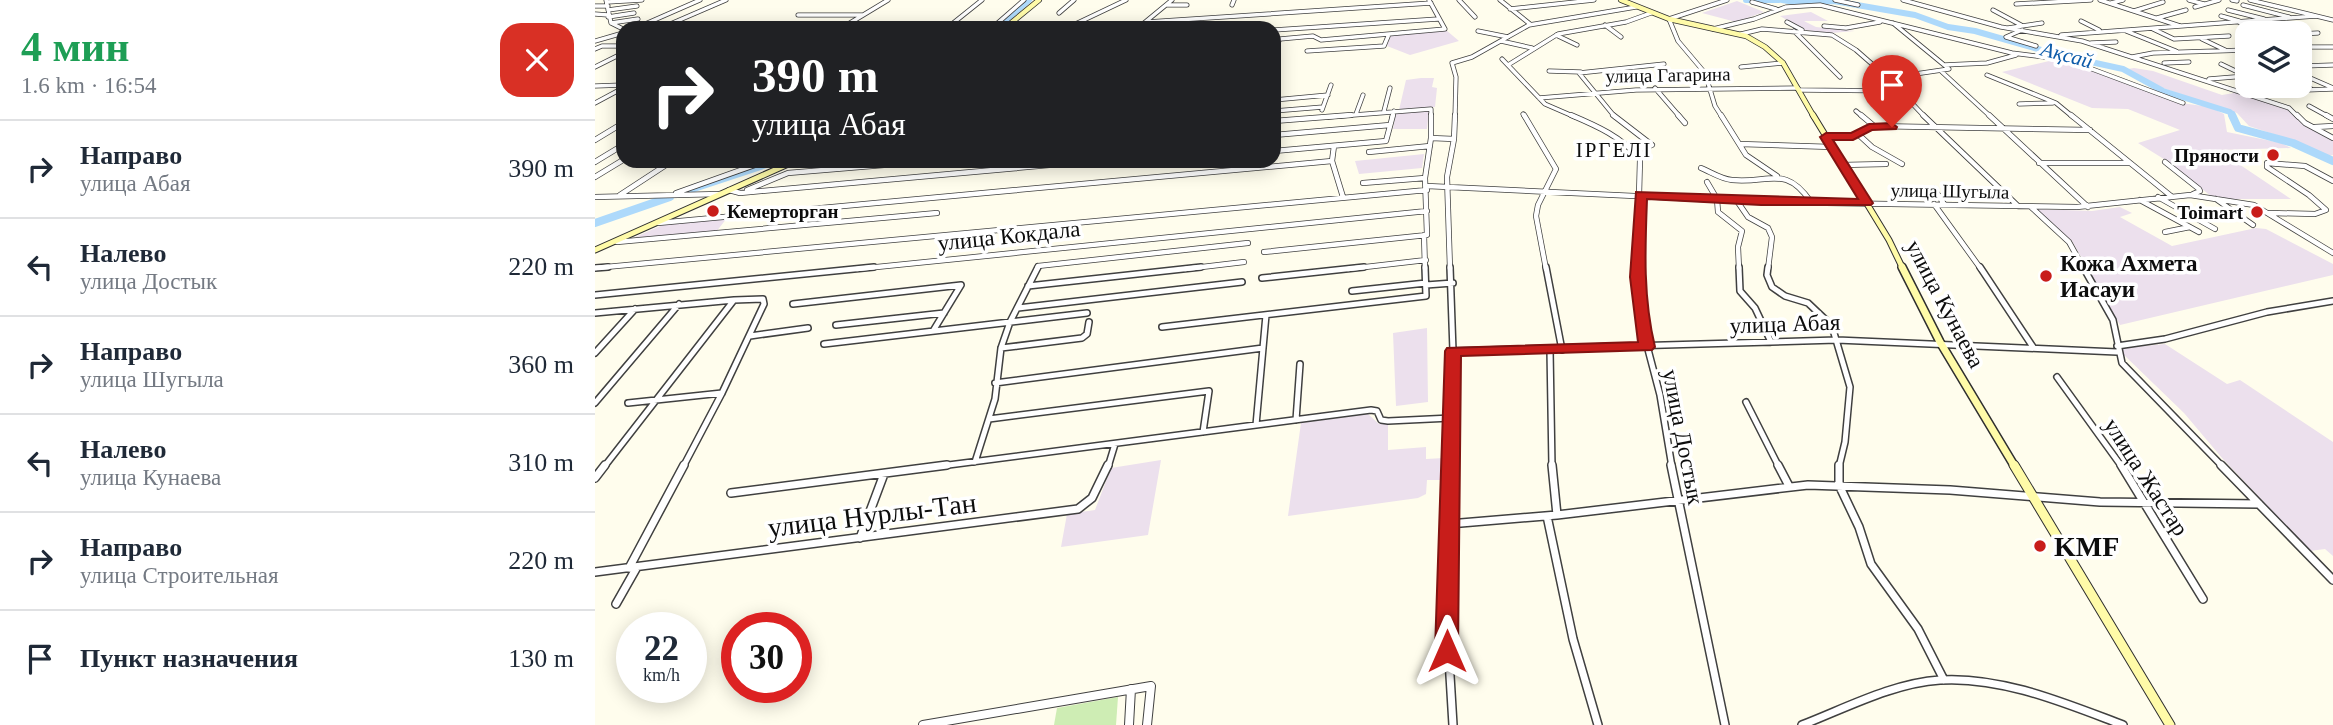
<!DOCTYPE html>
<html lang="ru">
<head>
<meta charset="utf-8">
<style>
	body { margin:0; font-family:"Times New Roman",serif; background:#f6f6f7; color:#1f2937; height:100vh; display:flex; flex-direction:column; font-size:26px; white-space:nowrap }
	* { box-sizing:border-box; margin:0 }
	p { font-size:23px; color:#747a83 }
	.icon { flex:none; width:38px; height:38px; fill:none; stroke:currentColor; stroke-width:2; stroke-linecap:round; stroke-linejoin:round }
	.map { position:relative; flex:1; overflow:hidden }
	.panel { display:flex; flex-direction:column; background:#fff; width:595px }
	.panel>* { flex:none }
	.banner { position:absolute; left:21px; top:21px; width:665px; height:147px; border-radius:21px; box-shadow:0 4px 18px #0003; background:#202124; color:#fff; overflow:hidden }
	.buttons { position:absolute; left:1640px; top:21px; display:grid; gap:14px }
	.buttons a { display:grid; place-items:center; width:77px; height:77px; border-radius:14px; background:#fff; box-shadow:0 4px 18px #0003; font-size:35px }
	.speed { position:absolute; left:21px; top:612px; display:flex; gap:14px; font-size:35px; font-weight:700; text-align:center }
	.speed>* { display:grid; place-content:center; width:91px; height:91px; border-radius:50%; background:#fff; box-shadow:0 4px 18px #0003; line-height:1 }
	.speed small { font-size:18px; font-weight:400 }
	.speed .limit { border:10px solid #d22; background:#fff; color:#111 }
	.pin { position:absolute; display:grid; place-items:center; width:60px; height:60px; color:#fff; margin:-72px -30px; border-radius:50% 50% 50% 0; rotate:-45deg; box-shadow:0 0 7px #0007 }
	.pin .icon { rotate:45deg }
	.me { position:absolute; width:77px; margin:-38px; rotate:0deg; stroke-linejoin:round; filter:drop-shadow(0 0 5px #0008) }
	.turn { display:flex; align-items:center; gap:24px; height:147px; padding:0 21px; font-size:32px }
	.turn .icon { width:91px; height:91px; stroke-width:2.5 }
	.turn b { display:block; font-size:49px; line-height:60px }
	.round { display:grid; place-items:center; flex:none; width:74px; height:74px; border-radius:21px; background:#f6f6f7 }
	.headline { display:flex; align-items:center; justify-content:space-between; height:119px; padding:0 21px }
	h1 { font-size:42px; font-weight:800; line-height:52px; color:#1e9e55 }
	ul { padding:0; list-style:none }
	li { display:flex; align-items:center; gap:21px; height:98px; padding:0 21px; border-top:2px solid #e0e1e3 }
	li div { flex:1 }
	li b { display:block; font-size:26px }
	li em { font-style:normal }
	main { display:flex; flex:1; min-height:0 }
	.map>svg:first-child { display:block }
	.industrial { fill:#ece0ed }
	.green { fill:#ceedb4 }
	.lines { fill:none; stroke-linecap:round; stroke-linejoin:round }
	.river-far1 { stroke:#add9fb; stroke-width:6 }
	.river { stroke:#add9fb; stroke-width:8 }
	.minor-far3-casing { stroke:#404040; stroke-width:5 }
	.minor-far2-casing { stroke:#404040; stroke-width:6 }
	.minor-far1-casing { stroke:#404040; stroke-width:8 }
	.minor-casing { stroke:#404040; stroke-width:10 }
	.tertiary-casing { stroke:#404040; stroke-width:10 }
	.secondary-far3-casing { stroke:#2f2f2f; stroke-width:6 }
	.secondary-far2-casing { stroke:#2f2f2f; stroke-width:7 }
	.secondary-far1-casing { stroke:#2f2f2f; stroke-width:10 }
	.secondary-casing { stroke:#2f2f2f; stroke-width:11 }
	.minor-far3 { stroke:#fff; stroke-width:3.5 }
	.minor-far2 { stroke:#fff; stroke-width:4.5 }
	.minor-far1 { stroke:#fff; stroke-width:5 }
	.minor { stroke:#fff; stroke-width:7 }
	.tertiary { stroke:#fff; stroke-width:8 }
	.secondary-far3 { stroke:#fffba8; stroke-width:4.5 }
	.secondary-far2 { stroke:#fffba8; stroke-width:5 }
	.secondary-far1 { stroke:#fffba8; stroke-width:7 }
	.secondary { stroke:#fffba8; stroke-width:9 }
	.route { fill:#c81d1a; stroke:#821311; stroke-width:2 }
	.poi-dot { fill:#c81d1a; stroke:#fff; stroke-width:2.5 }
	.labels { text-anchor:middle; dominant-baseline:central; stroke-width:7; stroke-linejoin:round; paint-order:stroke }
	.far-street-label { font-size:19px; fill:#0d0d0d; stroke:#fff }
	.far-poi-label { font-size:19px; font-weight:bold; fill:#0d0d0d; stroke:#fff; text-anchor:end }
	.far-water-label { font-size:21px; font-style:italic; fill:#0d5ba9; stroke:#fff }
	.far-quarter-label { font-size:21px; letter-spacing:2px; fill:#0d0d0d; stroke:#fff }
	.street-label { font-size:23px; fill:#0d0d0d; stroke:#fff }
	.poi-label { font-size:23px; font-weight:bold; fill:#0d0d0d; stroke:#fff; text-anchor:start }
	.near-street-label { font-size:28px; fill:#0d0d0d; stroke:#fff }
	.near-poi-label { font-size:28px; font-weight:bold; fill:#0d0d0d; stroke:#fff; text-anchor:start }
</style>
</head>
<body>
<main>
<section class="panel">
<div class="headline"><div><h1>4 мин</h1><p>1.6 km · 16:54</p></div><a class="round" style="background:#d93025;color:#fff"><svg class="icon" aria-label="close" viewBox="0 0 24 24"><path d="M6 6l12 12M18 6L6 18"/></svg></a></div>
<ul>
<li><svg class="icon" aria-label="right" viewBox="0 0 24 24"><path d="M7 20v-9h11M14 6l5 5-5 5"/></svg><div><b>Направо</b><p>улица Абая</p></div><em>390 m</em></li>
<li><svg class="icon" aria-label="left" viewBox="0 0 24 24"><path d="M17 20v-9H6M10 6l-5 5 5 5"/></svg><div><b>Налево</b><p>улица Достык</p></div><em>220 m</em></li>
<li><svg class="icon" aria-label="right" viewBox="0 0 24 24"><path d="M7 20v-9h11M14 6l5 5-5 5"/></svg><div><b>Направо</b><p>улица Шугыла</p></div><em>360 m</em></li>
<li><svg class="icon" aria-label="left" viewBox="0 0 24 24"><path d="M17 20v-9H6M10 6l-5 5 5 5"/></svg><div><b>Налево</b><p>улица Кунаева</p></div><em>310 m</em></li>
<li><svg class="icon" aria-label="right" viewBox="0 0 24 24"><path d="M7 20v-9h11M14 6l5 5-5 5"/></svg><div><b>Направо</b><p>улица Строительная</p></div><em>220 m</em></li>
<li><svg class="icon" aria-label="arrive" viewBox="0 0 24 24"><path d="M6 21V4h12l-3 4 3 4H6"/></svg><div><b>Пункт назначения</b></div><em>130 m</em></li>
</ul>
</section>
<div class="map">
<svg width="1738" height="725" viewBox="0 0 1738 725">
	<rect width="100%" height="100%" fill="#fffded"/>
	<path class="industrial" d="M1142,1l27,11 -28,10 -34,-9z
		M1216,12l17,9h-24l12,6 39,4 -24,2 -27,-3 -24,-14z
		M851,30l13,11 -49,14 -23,-9 4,-11z
		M1463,59l123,44 29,4 14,7 3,18 54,11 10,5 -73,2 73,49h-61l-18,-2 -45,-36 -29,-18 42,-13 -52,-21 -36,-1 -90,-36z
		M1539,68l19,3 69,24 18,-3 46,16 8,5 7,9 32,18v15l-5,1 -25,-12 -54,-18 -12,-13 -80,-27 -29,-17z
		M826,78h13l-2,9 5,1 -2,19 -36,3 7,-30z
		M834,110l-2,19h-34l3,-17z
		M829,154l-2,14 -63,6 -4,-13z
		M1525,207l12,6 -12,4 52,29 84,-18 10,1 67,35v11l-213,50 -48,-84 -36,-32 56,2z
		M132,218l-11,14 -85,7 36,-16z
		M832,328l1,74 -32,4 -3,-73z
		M1570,344l62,40 13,-4 93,62v114l-8,-7 -15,2 -88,-93 -38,-45 -60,-58 -2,-7z
		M773,414l11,10h9v26l38,-3v12l18,-1v22h-17l-1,14 -8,4 -130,18 13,-93z
		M566,460l-13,75 -87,12 6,-33 28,-4 16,-42z"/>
	<path class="green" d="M523,697l-2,28h-62l3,-17z"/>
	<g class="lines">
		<path class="river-far1" d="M1151,0h33
			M1187,0l20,3 32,-2 81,14 33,12 27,4 84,24 64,14 40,22 67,21 2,5
			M402,28l32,-28"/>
		<path class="river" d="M1637,115l6,13 55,15 40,18
			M96,189l84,-28
			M0,223l75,-26"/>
		<defs>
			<path id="minor-far3" d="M11,0l5,23 12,6
				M864,0l16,17
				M905,0l30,24
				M1240,0l23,5
				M1308,0l98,27 81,14 207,67 9,9
				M1505,0l80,26
				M1594,0l15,4
				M1637,0l5,1
				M1655,0l83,20
				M12,2l35,-2
				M1157,2l24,7
				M1516,3l12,-3
				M1421,4l75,-4
				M571,5h21
				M637,5l2,-5
				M1648,5l46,12
				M0,6h13
				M1600,7l24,-7
				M915,9l84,-9
				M13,10l29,-4
				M1398,10l28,15
				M1633,10l36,9
				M1539,11l29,-9
				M464,13l15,-13
				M0,14l13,1
				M203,15h65
				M1626,16l18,5
				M13,17l26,-4
				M1562,18l29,-8
				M1486,21l18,9
				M552,22l284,-19
				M1192,22l15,8
				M16,23l27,-4
				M1645,23l23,10
				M1010,25l16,12
				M250,26l43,-26
				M1229,26l22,2 34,-6
				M41,28l64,-28
				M66,28l65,-28
				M242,28l64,-2
				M352,28l35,-28
				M397,28l32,-28
				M472,28l59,-28
				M543,28l34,-28
				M590,28l24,-2
				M1413,28l34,-5
				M1118,29l41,-10 32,-12 34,-2 192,48 56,7 115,43
				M1558,29l21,10 55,-3
				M679,30l164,-11
				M1427,30l-16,7 30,9
				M883,31l30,6
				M1199,31l46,46
				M1531,31l50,20
				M1146,34l21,-5 70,6 24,15 32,28 37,39
				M1704,34l19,-1
				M961,35l21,10
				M1466,35l255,-19
				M1607,39l23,11
				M1648,40l4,2
				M0,41l28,-8
				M906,41l31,7
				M1496,43l25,-1
				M1704,47h34
				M0,49l7,-3h21
				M679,50l6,-11 33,-3 8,4 124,-11 -16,-29
				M712,51l77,-5 5,-12
				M1537,57l21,-4 94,-3
				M907,59l43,45 30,13
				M1569,63l25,-1
				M913,65l50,-31 68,-12 25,-9
				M1349,65l43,-2 29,-8
				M1708,66l30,-1
				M0,67l28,-14
				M1146,67l42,-4
				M954,71l32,1
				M1347,72l49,45
				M1392,75l69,28 17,14
				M1713,77l25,11
				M1293,78l61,-9 -56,-46
				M1614,79l37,-3 -25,-12
				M1704,83l11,5
				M0,86l28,-1
				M1060,88l25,29
				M1205,90l98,1
				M1657,92l81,-3
				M944,98l97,-8 162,-2
				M679,100l54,-5
				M0,103l28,-15
				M1424,104l34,-1
				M1714,106l20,11
				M727,110l9,-25
				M679,111l49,-4
				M789,111l6,-23
				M1261,111l7,6
				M761,114l7,-19
				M928,114l2,3
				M733,117l103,-8v8
				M797,117l2,-6
				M860,117l1,-40 -4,-14 20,-6 57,-32 107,-18
				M1020,117l-36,-44 85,-9
				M1127,117l-7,-11 -10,-33 -27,-32 -9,-22 58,-19"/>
			<path id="minor-far2" d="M929,115l32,54 -18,36 -2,11 10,53
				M976,115c26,11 51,22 69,44l-3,110
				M1018,115l39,30 -18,6
				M1083,115l7,8
				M1126,115l25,40 31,21
				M1266,115l13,11
				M1328,115l95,91
				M1394,115l99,92
				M1476,115l100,81
				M1702,115l8,8 28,15
				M1731,115l7,4
				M679,121l77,-6
				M1720,127l18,-1
				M679,135l116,-10
				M1264,135l13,12 30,17
				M1231,137h27l21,-11 216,4
				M836,138l23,1
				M0,140l28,-17
				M1145,144l92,3
				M739,146l-2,15 11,36
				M679,151l112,-10 7,-26
				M774,152l61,-6
				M0,162l28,-17
				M1570,162l34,27 1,2 -7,3
				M1444,163h91
				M71,165h41l9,-4
				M1247,165l44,-1
				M1106,168c10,4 20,11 31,12 37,4 53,-16 79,22
				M0,177l28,-17
				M1112,182l10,17 1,13 24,19 -4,16 1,22
				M768,183l62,-5
				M832,186l334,16 316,5 113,-12 64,10 79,48
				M1339,189l10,15
				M134,190l11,3 354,-32
				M152,190l41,-17 144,-12
				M81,193l90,-32
				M25,195l52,-34
				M0,197l125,-3
				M1563,197l57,32
				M1621,199l37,26
				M1545,200l59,32
				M1142,201l11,16 20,11 4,9 -4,32
				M1339,204l47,65
				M1436,207l38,35 15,27
				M1674,213l46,1 11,-4 -17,-15 -42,-28v-4l38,3 28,15
				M63,223l674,-62
				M1570,232l25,-5
				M829,235l1,34
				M22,242l320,-29
				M669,252l163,-17 -2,-57 6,-40v-23
				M0,268l832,-78
				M262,269l570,-58
				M442,269l1,-3 210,-23
				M590,269l59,-7
				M753,269l78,-9
				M855,269l-3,-92 7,-38 1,-24"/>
			<path id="minor-far1" d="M855,267l3,84 -3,116
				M951,267l16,83
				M1042,267l3,52 20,76 12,72
				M1144,267l1,24 15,17 16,34
				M1173,267l-1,8 5,12 13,9 23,7 19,18 7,12 16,54 -5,55 -6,25
				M1385,267l53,80
				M1488,267l30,53 9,43 101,104
				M0,268l13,-1
				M667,278l102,-11
				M831,285l27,-2
				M433,286l173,-19
				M757,291l74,-8
				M0,295l279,-28
				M198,304l168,-19 -28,46
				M423,308l224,-26
				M0,313l139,-13 -130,167
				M241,325l108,-12
				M567,327l264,-31 -1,-29
				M155,336l58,-8
				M229,344l263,-31
				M1522,346l48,-7 102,-27 66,-11
				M406,348l81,-10 5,-4 2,-12
				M955,350l2,117
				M858,351l384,-11 280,12
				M0,353l40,-44
				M1462,377l65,90
				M400,383l268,-35
				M1151,402l33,65
				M0,403l84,-99
				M33,403l94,-10
				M394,419l220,-28 -6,41
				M701,420l4,-56
				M661,425l10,-110
				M380,462l20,-63 6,-51 9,-26 28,-55
				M88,467l39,-74 42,-89 -1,-5 -29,1
				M338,467l438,-57 6,1 4,9 7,1 63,-3
				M513,467l7,-23"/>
			<path id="minor" d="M856,465l-4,161 6,99
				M957,465l5,50
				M1076,465l54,260
				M1183,465l11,21
				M1244,465v20l20,42 12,37 47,65 26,51
				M1526,465l82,134
				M1626,465l112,115
				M0,478l10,-13
				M136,493l216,-28
				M952,516l26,123 25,86
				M854,524l108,-9 251,-30 142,5 150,12 159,2
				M265,538l24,-64
				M34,568l55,-103
				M0,572l483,-63 14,-11 16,-33
				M21,604l21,-37
				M1207,725c44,-17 91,-42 138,-45 62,-4 127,24 183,45"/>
			<path id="tertiary" d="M328,725l228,-39 -4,39
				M534,725l2,-36"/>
			<path id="secondary-far3" d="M1026,0l48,19 77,17 19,11 18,16 31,54
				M410,28l34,-28"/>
			<path id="secondary-far2" d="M1218,115l76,125 14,29
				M0,250l200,-89"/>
			<path id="secondary-far1" d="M1307,267l38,75 75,125"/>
			<path id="secondary" d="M1419,465l156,260"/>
		</defs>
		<use href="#minor-far3" class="minor-far3-casing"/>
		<use href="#minor-far2" class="minor-far2-casing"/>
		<use href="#minor-far1" class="minor-far1-casing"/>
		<use href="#minor" class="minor-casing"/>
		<use href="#tertiary" class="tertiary-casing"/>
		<use href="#secondary-far3" class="secondary-far3-casing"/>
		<use href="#secondary-far2" class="secondary-far2-casing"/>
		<use href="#secondary-far1" class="secondary-far1-casing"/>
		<use href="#secondary" class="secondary-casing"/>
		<use href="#minor-far3" class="minor-far3"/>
		<use href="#minor-far2" class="minor-far2"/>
		<use href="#minor-far1" class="minor-far1"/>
		<use href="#minor" class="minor"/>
		<use href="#tertiary" class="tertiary"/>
		<use href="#secondary-far3" class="secondary-far3"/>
		<use href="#secondary-far2" class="secondary-far2"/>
		<use href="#secondary-far1" class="secondary-far1"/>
		<use href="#secondary" class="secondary"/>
	</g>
	<path class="route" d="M1297,123l5,4 -1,2 -24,1 -19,10h-20l40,63 -2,2h-110l-114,-6c-2,51 -4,98 8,148l-3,3 -191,6 -3,295 -4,7 -7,3 -8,-3 -4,-7 10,-300 2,-3 191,-6 -8,-65 6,-85 222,7 -38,-62 6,-4h25l18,-9z"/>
	<g class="poi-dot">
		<circle cx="1678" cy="155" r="7"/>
		<circle cx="118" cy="211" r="7"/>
		<circle cx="1662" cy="212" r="7"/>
		<circle cx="1451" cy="276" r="7"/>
		<circle cx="1445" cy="546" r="7"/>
	</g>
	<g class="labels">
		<g class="far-street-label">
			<text transform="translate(1073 75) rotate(-1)">улица Гагарина</text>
			<text transform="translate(1355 191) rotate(1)">улица Шугыла</text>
		</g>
		<g class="far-poi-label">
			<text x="1664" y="155">Пряности</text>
			<text x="132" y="211" text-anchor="start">Кемерторган</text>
			<text x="1648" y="212">Toimart</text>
		</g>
		<g class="far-water-label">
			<text transform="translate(1472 55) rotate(15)">Ақсай</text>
		</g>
		<g class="far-quarter-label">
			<text x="1019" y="150">ІРГЕЛІ</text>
		</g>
		<g class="street-label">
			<text transform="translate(414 236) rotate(-6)">улица Кокдала</text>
			<text transform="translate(1350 304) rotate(62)">улица Кунаева</text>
			<text transform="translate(1190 324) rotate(-2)">улица Абая</text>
			<text transform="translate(1088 437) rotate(79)">улица Достык</text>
			<text transform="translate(1551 477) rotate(57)">улица Жастар</text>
		</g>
		<g class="poi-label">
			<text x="1465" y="263">Кожа Ахмета<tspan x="1465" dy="26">Иасауи</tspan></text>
		</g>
		<g class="near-street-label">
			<text transform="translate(277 515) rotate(-7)">улица Нурлы-Тан</text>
		</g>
		<g class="near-poi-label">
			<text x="1459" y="546">KMF</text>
		</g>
	</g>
</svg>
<div class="buttons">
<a><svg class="icon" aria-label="layers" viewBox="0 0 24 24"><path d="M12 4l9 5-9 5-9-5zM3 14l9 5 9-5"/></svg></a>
</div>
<div class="speed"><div>22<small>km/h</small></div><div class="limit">30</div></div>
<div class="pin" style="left:1297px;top:127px;background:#d93025"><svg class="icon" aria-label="arrive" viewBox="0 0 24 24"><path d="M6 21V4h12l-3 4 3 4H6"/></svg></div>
<svg class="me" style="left:852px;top:651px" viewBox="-20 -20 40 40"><path d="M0-17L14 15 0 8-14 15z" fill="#c81d1a" stroke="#fff" stroke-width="4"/></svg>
<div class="banner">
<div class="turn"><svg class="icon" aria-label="right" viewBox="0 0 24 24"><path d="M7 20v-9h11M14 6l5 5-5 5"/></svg><div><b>390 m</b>улица Абая</div></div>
</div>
</div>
</main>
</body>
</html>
